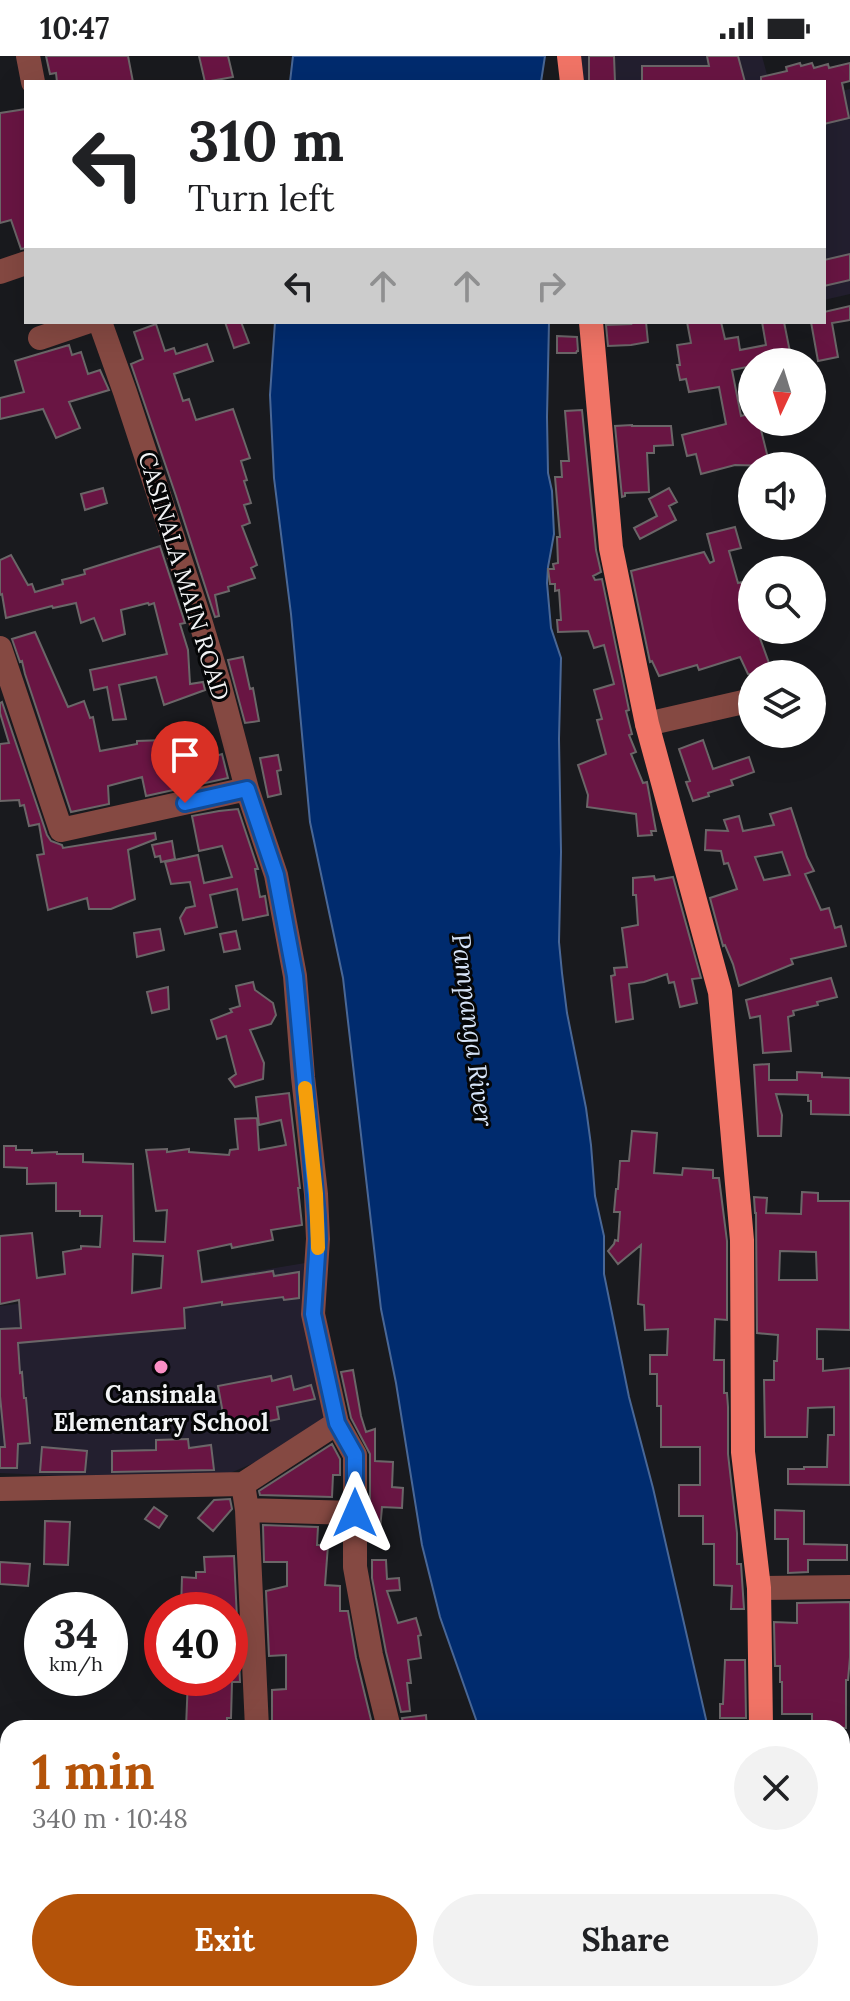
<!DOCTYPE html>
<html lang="en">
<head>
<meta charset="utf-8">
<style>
	body { margin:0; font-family:Lora,serif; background:#f2f2f2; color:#202124; height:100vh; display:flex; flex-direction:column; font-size:30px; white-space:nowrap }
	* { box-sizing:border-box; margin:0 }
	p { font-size:26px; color:#757577 }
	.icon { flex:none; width:44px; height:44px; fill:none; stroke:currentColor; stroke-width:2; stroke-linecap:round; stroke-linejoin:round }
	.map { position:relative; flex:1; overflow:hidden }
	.side { position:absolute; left:0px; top:1664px; width:850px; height:282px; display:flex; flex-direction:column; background:#fff; border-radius:24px 24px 0 0; box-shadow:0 8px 32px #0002 }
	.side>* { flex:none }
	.banner { position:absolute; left:24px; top:24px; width:802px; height:244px; border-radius:0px; box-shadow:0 8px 32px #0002; background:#fff; color:#202124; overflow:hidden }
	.needle { width:52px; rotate:184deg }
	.buttons { position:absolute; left:738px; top:292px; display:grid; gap:16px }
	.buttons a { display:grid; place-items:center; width:88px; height:88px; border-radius:50%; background:#fff; box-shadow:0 8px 32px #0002; font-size:40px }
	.speed { position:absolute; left:24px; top:1536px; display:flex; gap:16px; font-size:40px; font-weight:700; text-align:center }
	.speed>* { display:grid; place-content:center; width:104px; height:104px; border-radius:50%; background:#fff; box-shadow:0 8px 32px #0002; line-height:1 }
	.speed small { font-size:20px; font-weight:400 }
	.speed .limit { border:12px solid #d22; background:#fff; color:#111 }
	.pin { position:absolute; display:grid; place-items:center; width:68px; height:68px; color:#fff; margin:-82px -34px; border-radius:50% 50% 50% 0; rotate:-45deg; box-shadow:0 0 8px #0007 }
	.pin .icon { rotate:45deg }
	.me { position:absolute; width:88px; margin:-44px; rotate:0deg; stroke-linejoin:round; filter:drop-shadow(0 0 6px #0008) }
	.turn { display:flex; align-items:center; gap:28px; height:168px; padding:0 32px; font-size:36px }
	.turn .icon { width:104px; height:104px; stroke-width:2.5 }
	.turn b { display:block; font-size:56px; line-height:68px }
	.lanes { display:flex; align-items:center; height:76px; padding:0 32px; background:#0003; justify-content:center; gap:40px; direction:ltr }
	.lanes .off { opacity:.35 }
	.round { display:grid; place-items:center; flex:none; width:84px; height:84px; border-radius:42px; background:#f2f2f2 }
	.head { display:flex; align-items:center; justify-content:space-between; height:136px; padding:0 32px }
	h1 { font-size:48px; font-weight:700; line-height:60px; color:#b45309 }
	.action { display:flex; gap:16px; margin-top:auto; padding:16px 32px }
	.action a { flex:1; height:92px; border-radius:48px; background:#b45309; color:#fff; font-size:32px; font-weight:700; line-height:92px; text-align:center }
	.action a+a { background:#f2f2f2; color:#202124 }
	.status { display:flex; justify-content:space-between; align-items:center; height:56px; padding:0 40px; background:#fff; direction:ltr }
	.status svg { height:22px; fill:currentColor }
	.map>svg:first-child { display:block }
	.education { fill:#231f2f }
	.water { fill:#002b6e; stroke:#496796; stroke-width:2 }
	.building { fill:#691543; stroke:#6b6668; stroke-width:2; fill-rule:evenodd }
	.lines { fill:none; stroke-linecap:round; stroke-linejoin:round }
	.minor { stroke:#854942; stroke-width:24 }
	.major { stroke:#f17466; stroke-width:24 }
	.route-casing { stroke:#114b97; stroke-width:20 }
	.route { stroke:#1a73e8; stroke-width:14 }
	.slow { stroke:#f59e0b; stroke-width:14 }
	.poi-dot { fill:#fb8fc5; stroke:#050607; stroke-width:3 }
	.labels { text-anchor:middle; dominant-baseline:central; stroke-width:6; stroke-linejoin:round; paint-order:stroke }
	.street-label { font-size:24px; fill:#f2f3f5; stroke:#050607 }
	.poi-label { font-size:24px; font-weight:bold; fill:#f2f3f5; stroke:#050607 }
	.water-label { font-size:26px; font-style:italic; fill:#d6e3f7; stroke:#050607 }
</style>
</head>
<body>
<div class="status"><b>10:47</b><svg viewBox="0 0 49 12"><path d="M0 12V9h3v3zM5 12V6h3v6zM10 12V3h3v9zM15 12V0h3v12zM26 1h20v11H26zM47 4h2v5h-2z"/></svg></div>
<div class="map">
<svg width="850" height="1945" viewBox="0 0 850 1945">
	<rect width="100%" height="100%" fill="#191a1e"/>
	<path class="education" d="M574,0h188l7,26h-193z
		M850,33v205l-26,6v-205z
		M305,1207l28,157 -51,31 -54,23 -163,2 -65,-3v-167l159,-19z"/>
	<path class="water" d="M293,0h252l-4,26h-251z
		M275,266h274l-2,95 1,56 4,18 2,43 -6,33 -1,16 4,45 10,30 -2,81 2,113 -2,90 3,31 5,40 19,95 5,37 4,51 9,40v38l25,123 24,91 55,240h-229l-39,-111 -18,-72 -26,-162 -15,-74 -38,-331 -33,-156 -19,-208 -17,-136 -4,-83z
		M564,1938h218l1,7h-216z"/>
	<path class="building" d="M46,0h82l5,26h-76l-1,-9 -6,1z
		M199,0h29l5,21 -28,5z
		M589,0h25l1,26h-26z
		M707,0h31l7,26h-103v-16h67z
		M800,7l1,3 11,-3 2,5 14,-4 1,4 21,-5v18l-8,2 7,35 -25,6v-42h-63v-5l26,-6 -1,-4z
		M26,53v139l-5,1 -10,-29 -11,3v-110z
		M850,198v26l-26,6v-26z
		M850,250v14l-18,3 6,34 -20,4 -7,-39h13v-10z
		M225,266h16l8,21 -15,5z
		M630,266h16l2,20 -17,3 -23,1 -2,-21 25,-1z
		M687,266h34l4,17 13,-2 2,13 26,-5 -4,-23h22l8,40h-40v4l-20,4 9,46 11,-3v9h7l11,44 -35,-1 -34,9 -5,-20 -9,2 -5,-21 44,-11 -7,-37 -30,5 -3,-13 -6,1 -3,-15h3l-3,-20 14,-2z
		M156,268l9,27 9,-3 2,6 31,-10 6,17 -39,13 9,27 6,-2 7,21 37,-11 17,49 -9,3 6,19 -3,1 7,22 -7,2 6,18 -8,3 15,39 -6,3 4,10 -27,9 1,4 -14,4 4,21 -4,1 -39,-121 -45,-132 12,-5 -9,-27z
		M557,280l20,1 1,14h-1l-1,2h-19z
		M69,289l3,10 9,-3 7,22 12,-4 9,20 -40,12 11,26 -24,10 -13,-29 -43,10v-21l24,-6 -9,-31z
		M582,354l14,140 5,22 -8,4 2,4 7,-1 27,131 -3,1 6,23 -3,1 7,17 -5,2 12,29 4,-1 9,49h-5l1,4 -14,1 -2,-22 -49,-7 1,-12 -10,-30 28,-11 -9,-34 5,-1 -8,-29 20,-6 -10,-39 -10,3 -6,-17 -30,1 -1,-12h4l-2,-30 -4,1v-7h-5l-2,-15h6l-1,-5 5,-1 -1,-26h3l-5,-60h7l-1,-16h8l-4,-50z
		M632,369v1h39l2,19 -19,1v7h-7l2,39 -24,1v3l-3,1 -7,-71z
		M103,432l4,15 -22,7 -4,-16z
		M669,432l8,14 -8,4 7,14 -36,19 -6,-11 23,-12 -8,-17z
		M735,471l6,21 -12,3 9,32 4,-1v2l10,-3v49h5l16,44h-25l-8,-17 -41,13 -2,-5 -38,11 -7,-15 -2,1 -19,-91 73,-19 6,11 4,-2 -7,-27z
		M160,490l25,77 -5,1 8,26 2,34 13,-2 2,8 -41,15 -8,-28 -37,8 7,34 -13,1 -6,-33 -13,3 -4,-20 77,-16 -13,-51 -5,2 -1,-2 -27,7 4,24 -22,7 -9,-23 -13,5 -5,-20 -23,5 -1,-2 -46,12 -4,-24 -2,1v-35l11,-5 17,30 4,-1 3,8 28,-8 -1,-4 23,-6 -1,-4z
		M35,576l33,75 16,-6 6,17 3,-1 7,34 37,-7v-3l27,-1 1,6 50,-4 1,14 6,-2 6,24 -82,18 -4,-19 -34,9 1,18 -38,8 -46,-138 -3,-13 -2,1 -8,-23z
		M243,601l7,32 3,-1 6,33 -14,2 -17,-63z
		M2,646l45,133 4,6 11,4 1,3 92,-15 1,6 -28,11 7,49 -24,10h-22l-2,-11 -39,12 -11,-55 7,-1 -5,-30 -10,2 -5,-21 -4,1 -1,-6 -19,1v-57l9,-1 -9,-30v-10z
		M703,684l10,29 36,-12 5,15 -23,8 2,5 -25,8 1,3 -16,5 -7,-19 4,-1 -11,-32z
		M278,699l3,15 -4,1 4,23 -13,3 -8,-39z
		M791,752l16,49 7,14 -9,3 16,36 8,-2 6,20 6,-2 5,20 -55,13 2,5 -54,22 -6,-22 -8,-19 -2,1 -13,-48 27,-9 -9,-26 -4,1 -3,-13 -16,-1 1,-20 22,1 -4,-11 15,-4 4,15 31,-6 -4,-11zM782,796l8,23 -26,5 -9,-23z
		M238,753l20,60h-3l5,28 5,-1 3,19 -25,5 -6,-31 -27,6 7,32 -32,7 -5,-16 6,-10 9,-2 -5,-24 -19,2 -6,-22 33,-7 6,28 28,-6 -10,-31 -23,5 -7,-35 27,-5z
		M172,785l3,18 -14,3 -1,-6 -5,1 -3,-12z
		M654,820l1,4 18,-3 28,101 -9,1 5,24 -17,4 -6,-25 -5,1 -2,-9 -23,8 -15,2 4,35 -17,3 -5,-46 4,-1 -1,-7 13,-1 -5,-39 16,-3 -2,-30h-3v-17z
		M160,873l4,21 -27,7 -3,-24z
		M236,875l4,18 -16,3 -4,-18z
		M831,922l6,19 -20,5 1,3 -25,6 1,4 -6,2 3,34 -28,2 -3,-37 -10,2 -4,-18z
		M253,926l2,8 18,13 3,12 -5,9 -21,6 14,33 -1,16 -28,8 -6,-8 7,-5 -10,-38 -9,3 -6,-19 21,-8 -2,-3 10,-3 -4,-20z
		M168,931l1,22 -17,4 -5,-21z
		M769,1008v16h28v-8l25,1v4l28,1v37l-39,-1v-13h-3v-6l-32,-1 6,21 -1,21h-23l-4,-71z
		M289,1037l11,95h-2l4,37 -31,5 2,10 -41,8 -1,-4 -33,7 4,31 71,-11 1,5 25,-4v26l-15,2 -1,-3 -61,8v-3l-38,6 1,20 -167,15 2,30 2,-1 2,26h2l4,45 -12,1 -1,24h-17v-21h5l-5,-51v-67l21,-1 -2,-28 -19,4v-68l32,-3 5,45 28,-4 -2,-22 18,-3v-3l19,1 2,-31h-22v-5h-24v-28l-29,1v-16l-23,-1v-21h12v4h16v3l25,-1v2h26v8l50,2 1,77 31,1 2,-32 -11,1 -10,-61 21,-1v3l22,-3v3l40,3 1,-5 8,-1 -3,-30 22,-1 2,32 27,-5 -5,-25 -22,5 -3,-28zM133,1198l30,2 -2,32 -29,5z
		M632,1075l25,2 -3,40 28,2 1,-7 30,2v8h6l8,63v79l-12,-1 -1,41h10v33h3l1,14v47l9,79v31h4l3,45h-13l1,-23 -18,-1v-41h-11v-28h-24v-31h21v-38h-39v-41h-4v-32h-7v-19h17l1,-26 -23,1 -1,-25 -6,-1 3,-59 -23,19 -10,-13 6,-7 1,-4 3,1 2,-29h-6l2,-23h2l2,-28h9z
		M802,1136l16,1v8h32v129l-33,-1v30h6v12l27,-3v117l-62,-1v-15h16v-2h23l1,-32h6v-28l-26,1 -1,29h-42l-1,-57h10v-19h3l1,-26 -21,-2 -1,-120h-1l-1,-16 13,1 -1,15 35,1zM780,1195l36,1 1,28h-38z
		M353,1314l8,46 5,16 9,-3v32l18,1 -1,25 11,1 -1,20 -20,-1 -3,34 -9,-1v-86l-19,-36 -10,-46z
		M271,1320l1,5 19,-5 3,14 17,-5 4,14 -38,8 2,12 -53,11 -8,-44z
		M188,1383l1,9 22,-3 3,25 -102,2v-21l44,-1v-10z
		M332,1388l8,15v16h-7l-1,22 -72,-2 -1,-4z
		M42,1391l45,4 -2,21h-45z
		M230,1443l2,10 -19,22 -15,-13 16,-18z
		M154,1451l13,9 -8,12 -14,-9z
		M775,1454l29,1v33l43,1v15h-39v12l-20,1v-34h-13z
		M45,1465l25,1 -2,43 -24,-1z
		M263,1469l55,2 -1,18h11l-3,40 15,1v25h8l8,47 17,70h-101v-38l14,-1v-34l-17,1 -3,-65 21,-5v-24h-23z
		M234,1500l6,126h-8l-1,36h-4v10h-41l2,-50h42v-68h-49l1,-33 14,1v-6h9l-1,-15z
		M372,1504h14l1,19 12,-1 1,12 -13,1 11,32 18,-5 5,17 -3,1 3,22 -13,2 3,23h-4l3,28 -9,1 -15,-60 -14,-74z
		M0,1506l30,2 -2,22 -28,-2z
		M850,1546v55l-2,23h-2v48h-34v-14h-30v-32h-2v-16h-5l-1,-44 23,1v-20z
		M725,1604h20l1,58h-26v-14h3z
		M426,1659l1,13h-23l-2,-10z"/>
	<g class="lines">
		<path class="minor" d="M28,0l5,26
			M0,216l26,-9
			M100,266l25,70 75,228 19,63 28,106 29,86 19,101 8,101 13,117 2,45 -5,75 24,109 18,32v112l16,88 18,73
			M40,282l47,-16
			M0,592l61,182 186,-41
			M647,668l105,-24
			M243,1428l4,26 10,218
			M0,1433l243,-5 94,-61
			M247,1454l108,3
			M759,1532l91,-1
			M269,1938l1,7
			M449,1938l2,7
			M125,1942l96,-4"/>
		<path class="major" d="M569,0l3,26
			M591,266l20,226 36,176 73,268 22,248 1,212 16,136 2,140
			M798,1938l1,7"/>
	</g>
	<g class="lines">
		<defs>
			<path id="route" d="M185,747l62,-14 29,86 19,101 22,240 1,23 -5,75 24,109 18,32v58"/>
		</defs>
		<use href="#route" class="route-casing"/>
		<use href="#route" class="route"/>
		<path class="slow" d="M305,1032l11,106 2,54"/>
	</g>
	<circle class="poi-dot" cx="161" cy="1311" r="8"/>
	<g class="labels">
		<g class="street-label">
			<text transform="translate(184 520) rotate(73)">CASINALA MAIN ROAD</text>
		</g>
		<g class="poi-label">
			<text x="161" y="1338">Cansinala<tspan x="161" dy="28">Elementary School</tspan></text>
		</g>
		<g class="water-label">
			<text transform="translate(473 974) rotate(83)">Pampanga River</text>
		</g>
	</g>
</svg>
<div class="buttons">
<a><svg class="needle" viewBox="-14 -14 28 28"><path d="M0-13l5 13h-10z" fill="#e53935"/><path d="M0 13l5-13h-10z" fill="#757577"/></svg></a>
<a><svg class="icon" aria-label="sound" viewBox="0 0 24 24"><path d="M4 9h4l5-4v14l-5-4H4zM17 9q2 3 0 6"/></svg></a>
<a><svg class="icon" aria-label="search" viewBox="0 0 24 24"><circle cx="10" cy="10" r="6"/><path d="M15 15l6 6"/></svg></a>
<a><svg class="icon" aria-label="layers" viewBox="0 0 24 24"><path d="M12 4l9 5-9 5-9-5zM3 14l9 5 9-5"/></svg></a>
</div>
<div class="speed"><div>34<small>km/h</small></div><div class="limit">40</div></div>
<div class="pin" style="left:185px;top:747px;background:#d93025"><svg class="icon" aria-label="arrive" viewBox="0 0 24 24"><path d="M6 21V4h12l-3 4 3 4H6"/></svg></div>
<svg class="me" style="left:355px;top:1457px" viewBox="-20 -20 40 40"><path d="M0-17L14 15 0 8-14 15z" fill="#1a73e8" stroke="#fff" stroke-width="4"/></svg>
<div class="banner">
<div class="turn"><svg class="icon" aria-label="left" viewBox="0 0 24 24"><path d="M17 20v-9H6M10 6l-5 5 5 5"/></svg><div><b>310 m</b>Turn left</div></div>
<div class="lanes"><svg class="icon" aria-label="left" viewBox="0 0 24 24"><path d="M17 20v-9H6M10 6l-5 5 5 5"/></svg><svg class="icon off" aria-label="ahead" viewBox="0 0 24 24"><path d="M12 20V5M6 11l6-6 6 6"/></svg><svg class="icon off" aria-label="ahead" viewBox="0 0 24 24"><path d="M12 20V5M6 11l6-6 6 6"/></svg><svg class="icon off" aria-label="right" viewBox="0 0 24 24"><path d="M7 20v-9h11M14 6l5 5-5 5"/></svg></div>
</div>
<section class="side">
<div class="head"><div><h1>1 min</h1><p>340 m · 10:48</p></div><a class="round"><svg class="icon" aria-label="close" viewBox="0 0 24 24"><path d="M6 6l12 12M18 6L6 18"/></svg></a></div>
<div class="action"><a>Exit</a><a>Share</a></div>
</section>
</div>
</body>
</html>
